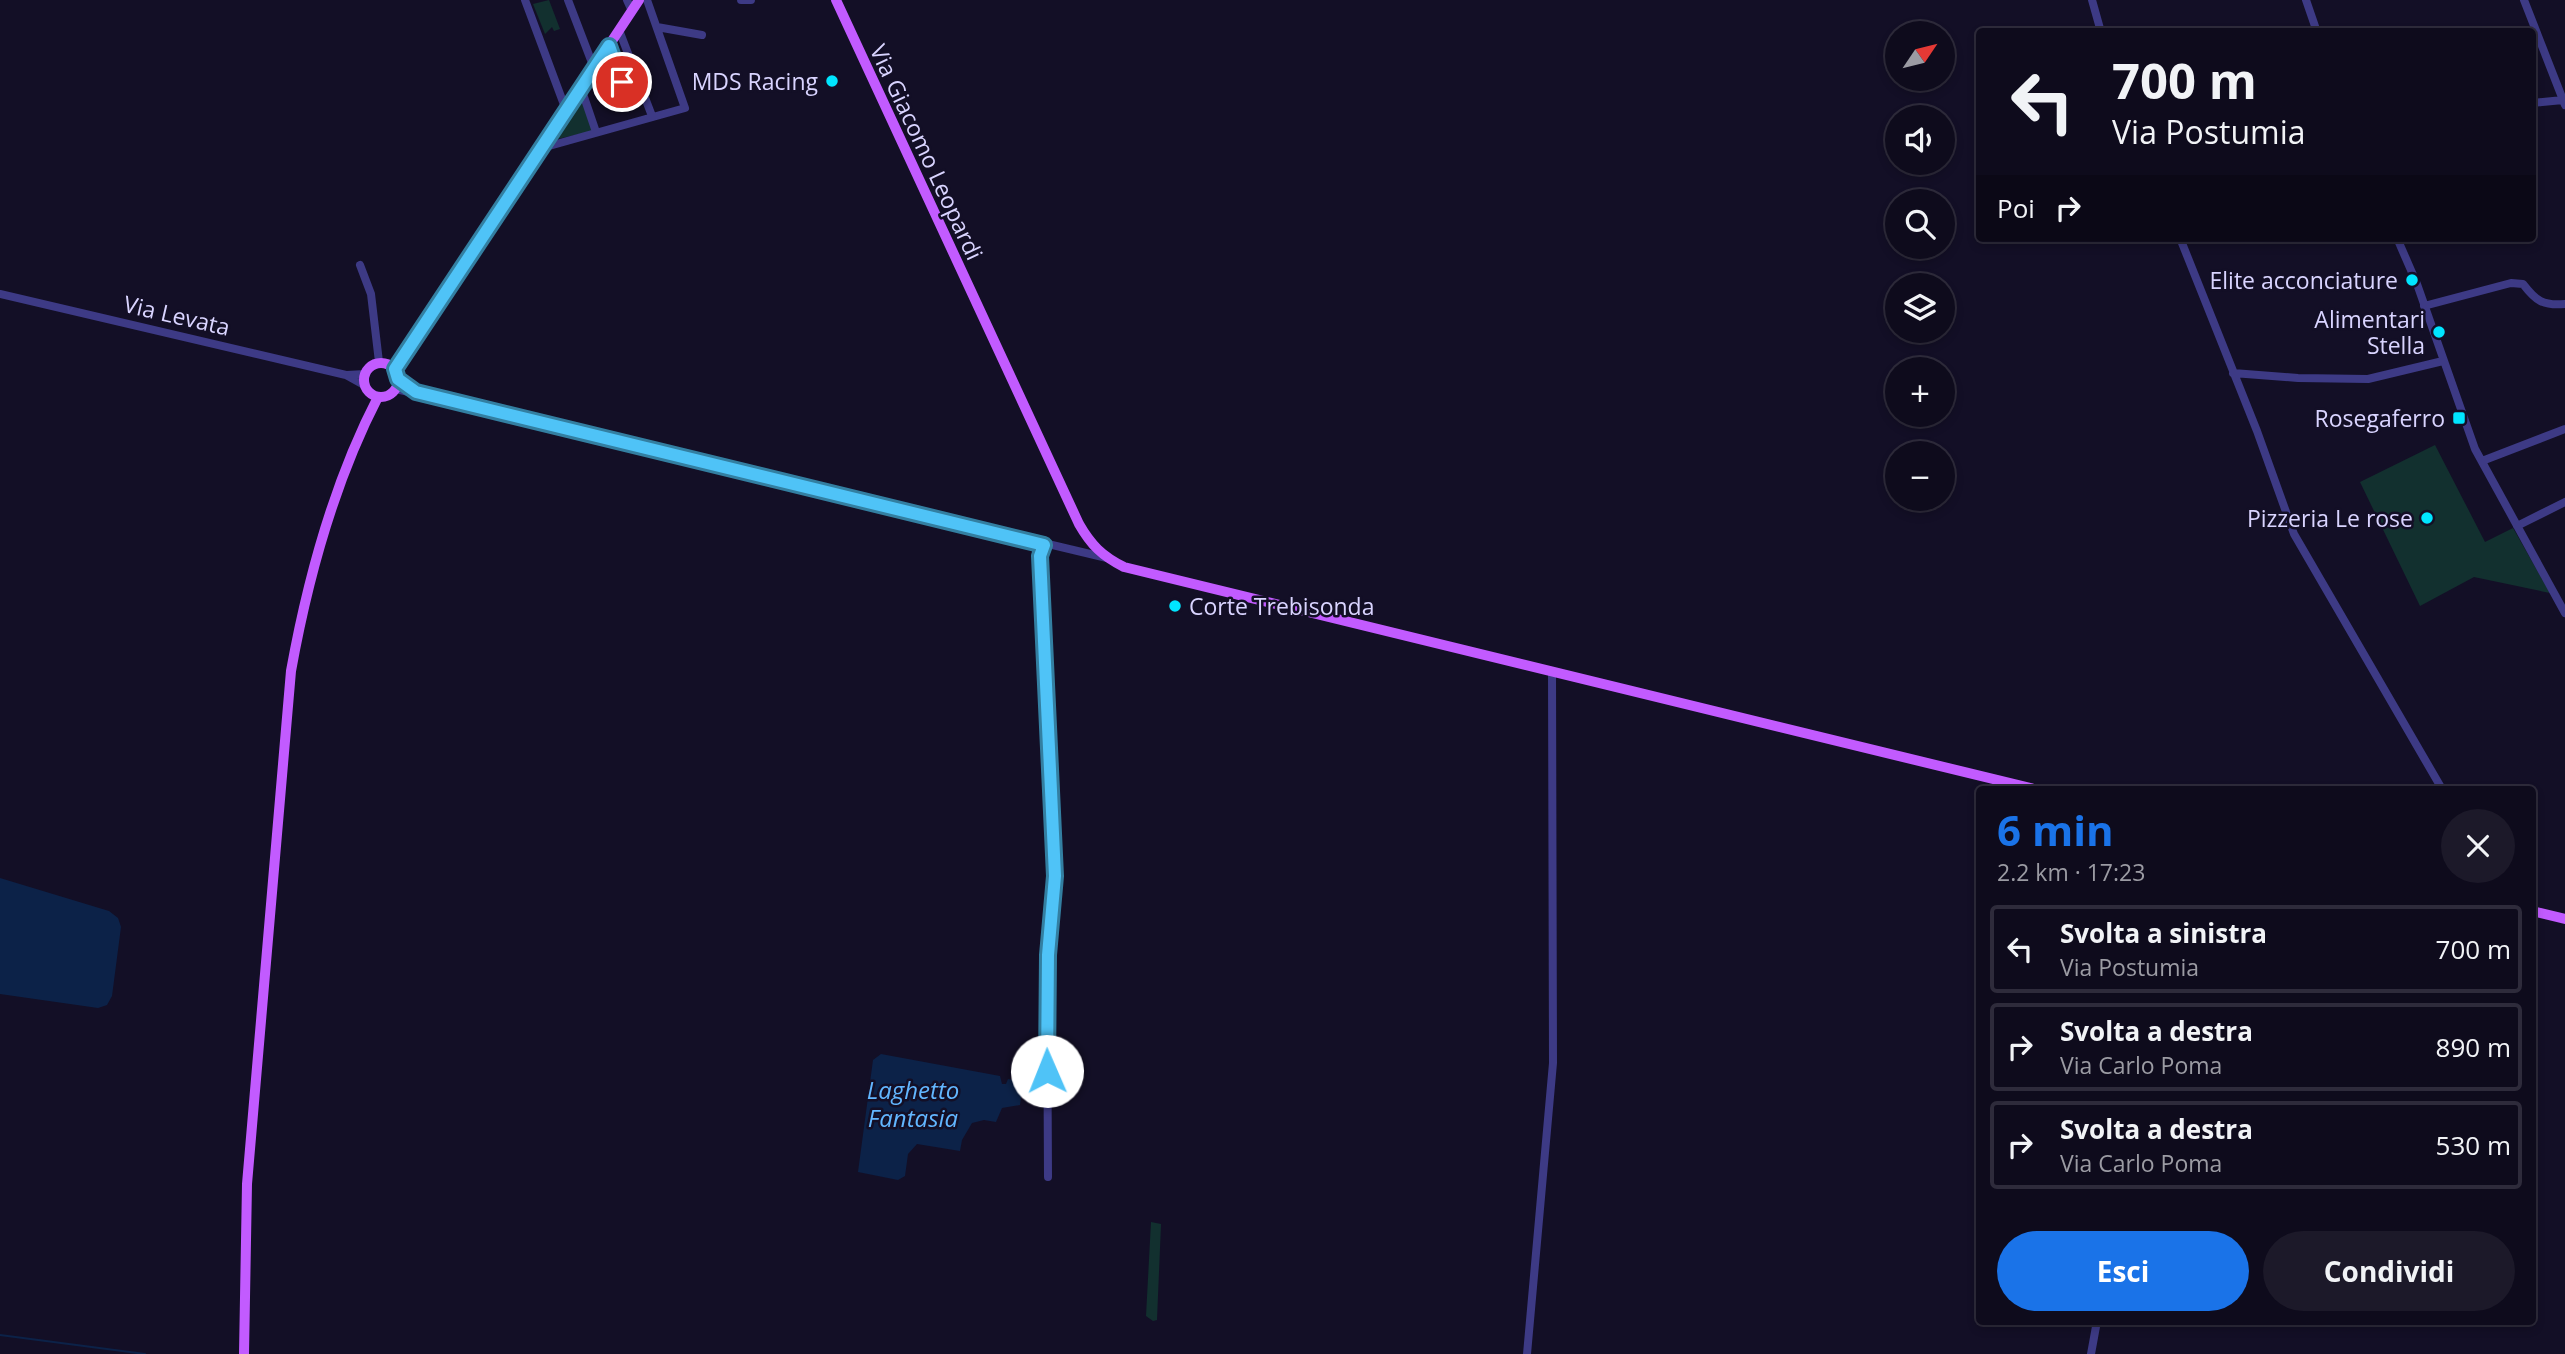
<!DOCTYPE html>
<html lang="it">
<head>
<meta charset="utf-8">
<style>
	body { margin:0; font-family:"Open Sans",sans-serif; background:#1c1929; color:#f1f3f6; height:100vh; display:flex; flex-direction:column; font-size:26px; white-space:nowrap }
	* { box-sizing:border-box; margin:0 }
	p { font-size:23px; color:#9b9ba3 }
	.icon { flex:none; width:38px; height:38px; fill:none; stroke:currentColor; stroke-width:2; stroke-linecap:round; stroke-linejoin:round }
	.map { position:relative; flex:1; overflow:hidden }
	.drawer { position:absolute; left:1976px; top:786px; width:560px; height:539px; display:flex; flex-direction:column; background:#0e0b1c; border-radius:7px; box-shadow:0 4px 10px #0003,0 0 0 2px #2e2b3b }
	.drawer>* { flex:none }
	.guide { position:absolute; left:1976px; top:28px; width:560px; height:214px; border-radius:7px; box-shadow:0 4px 10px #0003,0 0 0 2px #2e2b3b; background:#0e0b1c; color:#f1f3f6; overflow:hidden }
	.needle { width:46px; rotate:55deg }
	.buttons { position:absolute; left:1885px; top:21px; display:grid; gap:14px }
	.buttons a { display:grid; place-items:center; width:70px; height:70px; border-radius:50%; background:#0e0b1c; box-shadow:0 4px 10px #0003,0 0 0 2px #2e2b3b; font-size:35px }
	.pin { position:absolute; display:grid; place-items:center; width:60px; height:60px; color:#fff; margin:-30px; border:4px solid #fff; border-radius:50%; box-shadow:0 2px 7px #0007 }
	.me { position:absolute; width:77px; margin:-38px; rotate:359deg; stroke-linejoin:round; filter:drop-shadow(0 0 5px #0008) }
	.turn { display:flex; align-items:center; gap:24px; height:147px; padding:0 21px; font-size:32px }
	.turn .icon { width:91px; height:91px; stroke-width:2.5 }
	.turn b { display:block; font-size:49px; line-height:60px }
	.then { display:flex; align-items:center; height:66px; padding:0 21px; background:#0003; gap:14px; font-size:26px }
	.round { display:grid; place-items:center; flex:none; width:74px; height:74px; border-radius:37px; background:#1c1929 }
	.headline { display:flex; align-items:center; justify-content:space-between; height:119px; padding:0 21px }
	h1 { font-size:42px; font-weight:700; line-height:52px; color:#1a73e8 }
	.primary-button { display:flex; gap:14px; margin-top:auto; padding:14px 21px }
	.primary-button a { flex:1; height:80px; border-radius:42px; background:#1a73e8; color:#fff; font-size:28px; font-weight:700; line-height:80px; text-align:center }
	.primary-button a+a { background:#1c1929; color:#f1f3f6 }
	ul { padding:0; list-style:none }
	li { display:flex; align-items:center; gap:21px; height:88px; margin:0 14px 10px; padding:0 7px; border:4px solid #2e2b3b; border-radius:7px }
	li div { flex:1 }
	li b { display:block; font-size:26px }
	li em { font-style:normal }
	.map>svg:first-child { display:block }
	.green { fill:#12302f }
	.water { fill:#0c2248 }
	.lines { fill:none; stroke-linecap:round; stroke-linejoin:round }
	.stream { stroke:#0c2248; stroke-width:2 }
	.minor { stroke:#3d3a85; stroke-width:8 }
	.major { stroke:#c25bff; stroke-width:10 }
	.route-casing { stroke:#337fa1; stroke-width:18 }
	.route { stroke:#4fc3f7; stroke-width:12 }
	.poi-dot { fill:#00e5ff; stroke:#130f26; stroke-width:2.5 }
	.labels { text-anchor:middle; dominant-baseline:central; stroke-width:5; stroke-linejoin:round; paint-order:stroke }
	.poi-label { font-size:23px; fill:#d9d4ff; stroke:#130f26; text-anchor:end }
	.street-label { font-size:23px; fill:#d9d4ff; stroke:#130f26 }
	.water-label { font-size:24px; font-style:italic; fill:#62b6ff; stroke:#130f26 }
</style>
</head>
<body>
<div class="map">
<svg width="2565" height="1354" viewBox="0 0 2565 1354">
	<rect width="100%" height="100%" fill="#130f26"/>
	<path class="green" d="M549,0l11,29 -6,2 -2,-4 -7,7 -12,-30z
		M581,95l12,36 -40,9z
		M2435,445l50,97 28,-14 37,65 -76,-16 -54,29 -60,-124z
		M1151,1222l10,2 -4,96 -4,1 -7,-5z"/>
	<path class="water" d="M0,878l109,33 9,7 3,9 -9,69 -5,9 -9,3 -98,-14z
		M881,1054l119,22 2,8h4l2,-5 15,3 -3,23 -18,3 -6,14 -12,-2 -12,3 -10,17 -2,11 -43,-7 -9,10 -3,22 -7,4 -40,-8 15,-112z"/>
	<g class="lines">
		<path class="stream" d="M0,1335l145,19"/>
		<path class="minor" d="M525,0l41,110
			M568,0l26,68
			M627,0l5,11
			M741,0h10
			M2092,0l9,32
			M2306,0l11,32
			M2524,0l41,105
			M657,27l45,8
			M619,30l33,86
			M2320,32h7
			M609,46l17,47
			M581,88l15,44
			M2532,103l31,-3
			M542,148l143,-40 -38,-108
			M2180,238l77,193 37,103 148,255
			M2397,238l20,46 58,165 90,164
			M360,265l11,29 8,68
			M0,294l346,81 18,10
			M2424,306l87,-23 12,1c13,17 20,22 42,20
			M2233,373l65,5 70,1 75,-18
			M347,375l18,-1
			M399,379l15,12
			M396,389l711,169
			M2482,461l83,-32
			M2517,526l48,-24
			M1044,545l-4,11 15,320 -8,99 1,202
			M1527,1354l26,-291 -1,-392
			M2091,1354l6,-33"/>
		<path class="major" d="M836,0l243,524c12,21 23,32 45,43l910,222
			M364 380a17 17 0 1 1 34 0a17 17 0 1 1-34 0Z
			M395,369l244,-369
			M2532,911l33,8
			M244,1354l3,-170 44,-513c17,-94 43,-189 87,-274"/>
	</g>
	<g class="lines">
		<defs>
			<path id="route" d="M622,82l-13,-36 -214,323 3,10 18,13 628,153 -4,11 15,320 -7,79 -1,116"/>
		</defs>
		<use href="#route" class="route-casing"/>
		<use href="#route" class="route"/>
	</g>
	<g class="poi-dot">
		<circle cx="832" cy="81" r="7"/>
		<circle cx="2412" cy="280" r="7"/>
		<circle cx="2439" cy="332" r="7"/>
		<rect x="2452" y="411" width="14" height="14" rx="3.5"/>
		<circle cx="2427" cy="518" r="7"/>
		<circle cx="1175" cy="606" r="7"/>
	</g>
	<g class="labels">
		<g class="poi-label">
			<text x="818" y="81">MDS Racing</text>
			<text x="2398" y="280">Elite acconciature</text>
			<text x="2425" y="319">Alimentari<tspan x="2425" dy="26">Stella</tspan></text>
			<text x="2445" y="418">Rosegaferro</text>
			<text x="2413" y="518">Pizzeria Le rose</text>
			<text x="1189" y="606" text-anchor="start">Corte Trebisonda</text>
		</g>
		<g class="street-label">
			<text transform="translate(927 152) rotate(65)">Via Giacomo Leopardi</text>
			<text transform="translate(177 315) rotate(13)">Via Levata</text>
		</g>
		<g class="water-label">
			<text x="913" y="1089">Laghetto<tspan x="913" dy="28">Fantasia</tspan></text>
		</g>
	</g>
</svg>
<div class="buttons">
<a><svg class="needle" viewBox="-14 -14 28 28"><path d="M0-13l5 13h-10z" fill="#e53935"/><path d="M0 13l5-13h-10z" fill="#9b9ba3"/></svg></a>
<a><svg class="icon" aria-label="sound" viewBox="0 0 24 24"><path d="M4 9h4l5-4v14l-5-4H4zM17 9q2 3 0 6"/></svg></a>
<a><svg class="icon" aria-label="search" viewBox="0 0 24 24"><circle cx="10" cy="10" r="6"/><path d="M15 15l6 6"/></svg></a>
<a><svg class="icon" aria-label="layers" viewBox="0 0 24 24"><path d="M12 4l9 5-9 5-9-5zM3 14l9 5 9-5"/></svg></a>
<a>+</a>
<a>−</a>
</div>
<div class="pin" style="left:622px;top:82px;background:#d93025"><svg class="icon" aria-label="arrive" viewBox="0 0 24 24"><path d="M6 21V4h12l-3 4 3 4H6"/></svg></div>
<svg class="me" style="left:1047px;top:1071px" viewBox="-20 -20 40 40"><circle r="19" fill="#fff"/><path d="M0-13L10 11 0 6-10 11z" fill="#4fc3f7"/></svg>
<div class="guide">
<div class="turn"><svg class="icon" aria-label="left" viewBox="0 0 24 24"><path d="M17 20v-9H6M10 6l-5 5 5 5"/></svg><div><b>700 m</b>Via Postumia</div></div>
<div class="then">Poi<svg class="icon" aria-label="right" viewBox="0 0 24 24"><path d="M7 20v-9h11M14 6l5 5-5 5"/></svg></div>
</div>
<section class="drawer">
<div class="headline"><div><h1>6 min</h1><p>2.2 km · 17:23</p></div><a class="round"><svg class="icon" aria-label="close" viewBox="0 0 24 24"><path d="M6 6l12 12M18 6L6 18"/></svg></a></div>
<ul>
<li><svg class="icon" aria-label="left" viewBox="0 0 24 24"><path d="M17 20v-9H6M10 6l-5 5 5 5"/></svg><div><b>Svolta a sinistra</b><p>Via Postumia</p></div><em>700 m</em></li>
<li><svg class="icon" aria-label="right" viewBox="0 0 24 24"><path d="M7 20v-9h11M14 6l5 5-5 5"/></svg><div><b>Svolta a destra</b><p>Via Carlo Poma</p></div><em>890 m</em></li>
<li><svg class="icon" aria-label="right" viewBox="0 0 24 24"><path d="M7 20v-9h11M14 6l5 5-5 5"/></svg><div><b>Svolta a destra</b><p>Via Carlo Poma</p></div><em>530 m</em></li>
</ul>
<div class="primary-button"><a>Esci</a><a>Condividi</a></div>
</section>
</div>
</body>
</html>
